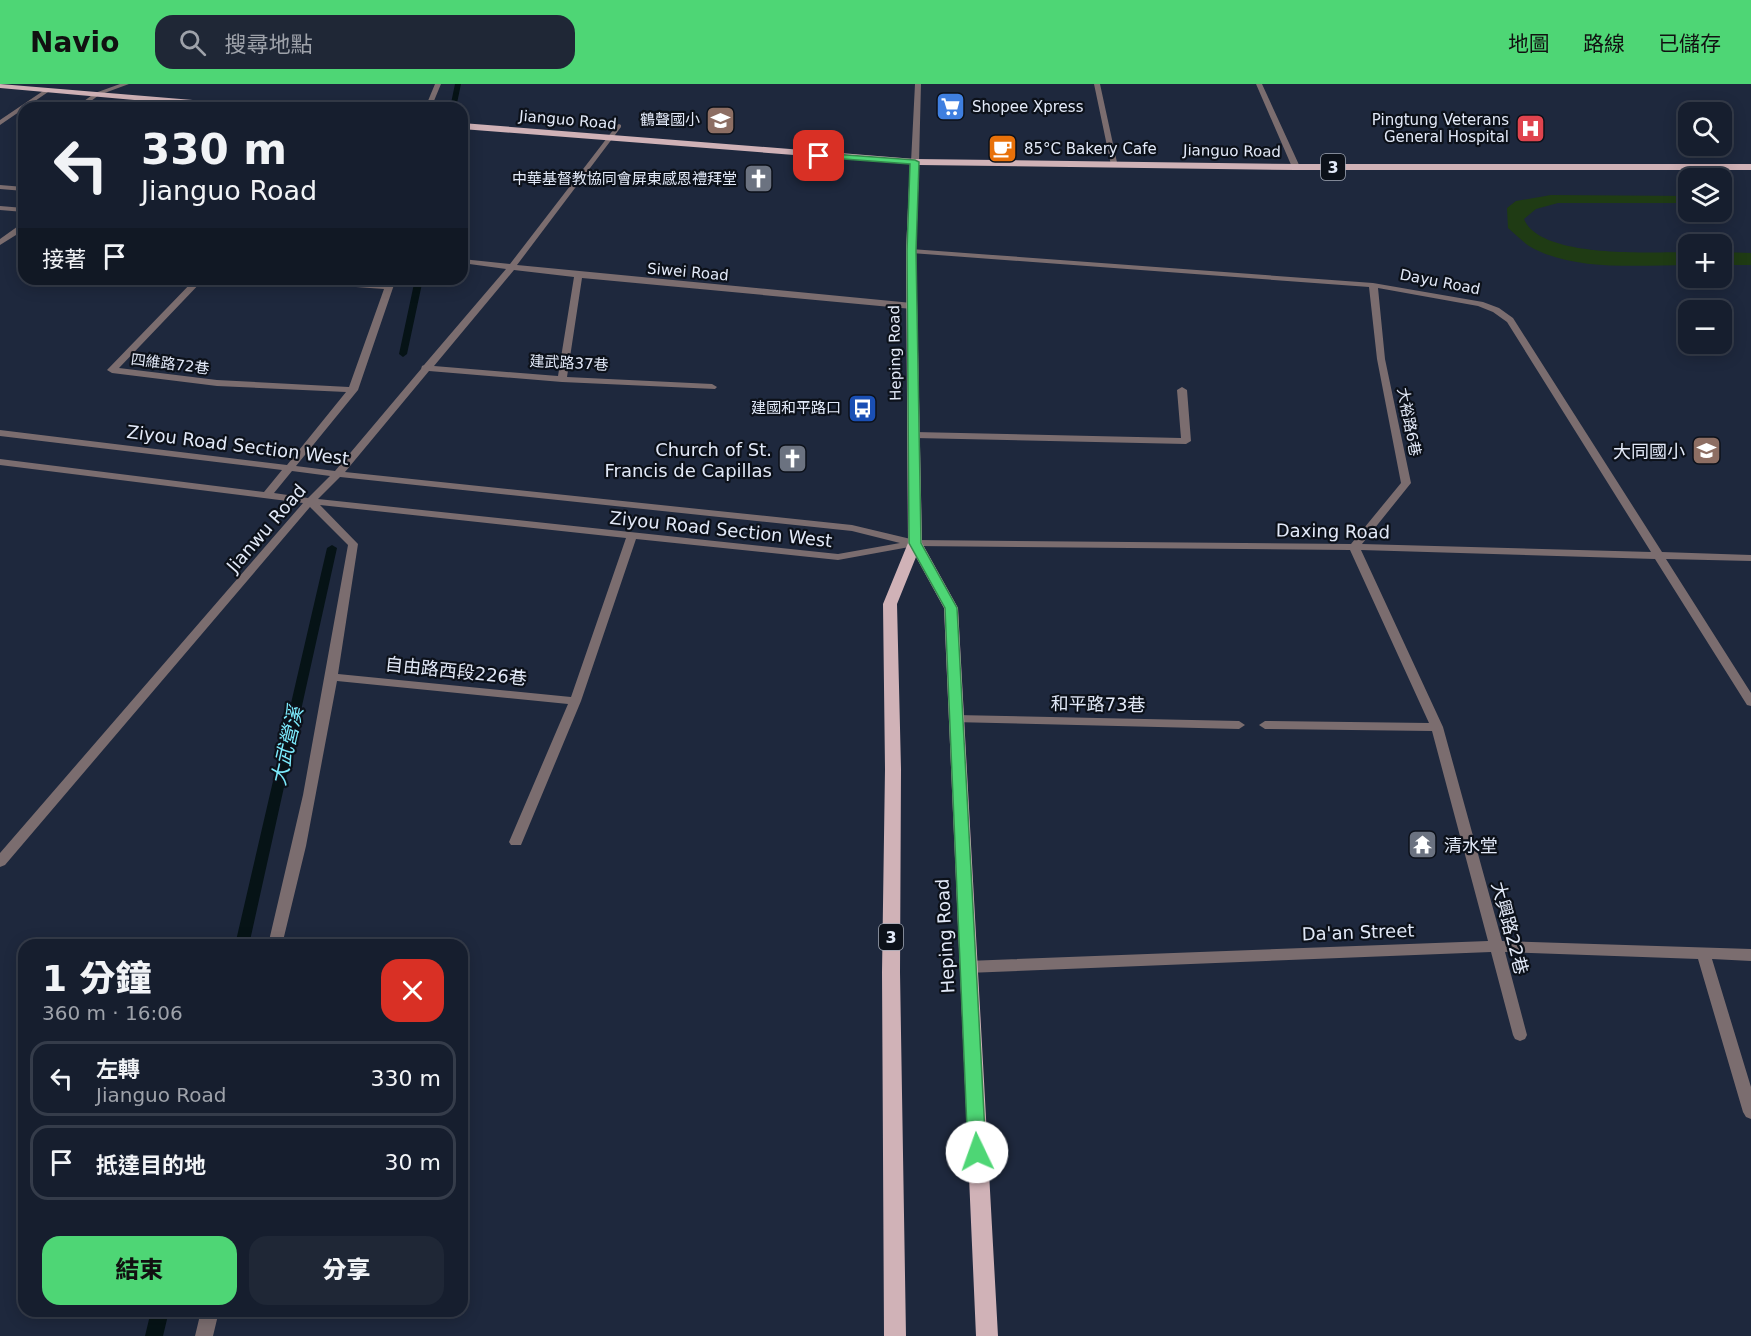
<!DOCTYPE html>
<html lang="zh-TW">
<head>
<meta charset="utf-8">
<style>
	body { margin:0; font-family:"DejaVu Sans","Noto Sans TC",sans-serif; background:#1f2736; color:#f1f3f6; height:100vh; display:flex; flex-direction:column; font-size:22px; white-space:nowrap }
	* { box-sizing:border-box; margin:0 }
	p { font-size:20px; color:#9ea2aa }
	.icon { flex:none; width:33px; height:33px; fill:none; stroke:currentColor; stroke-width:2; stroke-linecap:round; stroke-linejoin:round }
	.map { position:relative; flex:1; overflow:hidden }
	.drawer { position:absolute; left:18px; top:855px; width:450px; height:378px; display:flex; flex-direction:column; background:#161e2e; border-radius:18px; box-shadow:0 3px 15px #0003,0 0 0 2px #353c4a }
	.drawer>* { flex:none }
	.banner { position:absolute; left:18px; top:18px; width:450px; height:183px; border-radius:18px; box-shadow:0 3px 15px #0003,0 0 0 2px #353c4a; background:#161e2e; color:#f1f3f6; overflow:hidden }
	.buttons { position:absolute; left:1678px; top:18px; display:grid; gap:12px }
	.buttons a { display:grid; place-items:center; width:54px; height:54px; border-radius:12px; background:#161e2e; box-shadow:0 3px 15px #0003,0 0 0 2px #353c4a; font-size:30px }
	.pin { position:absolute; display:grid; place-items:center; width:51px; height:51px; color:#fff; margin:-26px; border-radius:12px; box-shadow:0 3px 9px #0006 }
	.me { position:absolute; width:66px; margin:-33px; rotate:357deg; stroke-linejoin:round; filter:drop-shadow(0 0 4px #0008) }
	.turn { display:flex; align-items:center; gap:21px; height:126px; padding:0 24px; font-size:27px }
	.turn .icon { width:78px; height:78px; stroke-width:2.5 }
	.turn b { display:block; font-size:42px; line-height:51px }
	.then { display:flex; align-items:center; height:57px; padding:0 24px; background:#0003; gap:12px; font-size:22px }
	.round { display:grid; place-items:center; flex:none; width:63px; height:63px; border-radius:18px; background:#1f2736 }
	.headline { display:flex; align-items:center; justify-content:space-between; height:102px; padding:0 24px }
	h1 { font-size:36px; font-weight:800; line-height:45px }
	.action { display:flex; gap:12px; margin-top:auto; padding:12px 24px }
	.action a { flex:1; height:69px; border-radius:18px; background:#4ed675; color:#111; font-size:24px; font-weight:800; line-height:69px; text-align:center }
	.action a+a { background:#1f2736; color:#f1f3f6 }
	ul { padding:0; list-style:none }
	li { display:flex; align-items:center; gap:18px; height:75px; margin:0 12px 9px; padding:0 12px; border:3px solid #353c4a; border-radius:18px }
	li div { flex:1 }
	li b { display:block; font-size:22px }
	li em { font-style:normal }
	header { display:flex; align-items:center; gap:36px; box-sizing:border-box; height:84px; padding:0 30px; background:#4ed675; color:#111 }
	header strong { font-size:28px }
	nav { display:flex; gap:33px; margin-inline-start:auto; font-size:21px }
	.search { width:420px; height:54px; background:#1f2736; display:flex; align-items:center; gap:15px; box-sizing:border-box; padding:0 21px; border-radius:18px; color:#9ea2aa; font-size:22px }
	.map>svg:first-child { display:block }
	.green { fill:#1f3b14 }
	.lines { fill:none; stroke-linecap:round; stroke-linejoin:round }
	.stream { fill:#061316; fill-rule:evenodd }
	.street { fill:#7b6d6f; fill-rule:evenodd }
	.primary { fill:#d0b2b7; fill-rule:evenodd }
	.route { fill:#4ed675; stroke:#338b4c; stroke-width:1.5 }
	.labels { text-anchor:middle; dominant-baseline:central; stroke-width:4.5; stroke-linejoin:round; paint-order:stroke }
	.far-poi-label { font-size:15px; fill:#e2e9f8; stroke:#0c111a; text-anchor:end }
	.far-street-label { font-size:15px; fill:#e2e9f8; stroke:#0c111a }
	.shield { fill:#0c111a; stroke:#a2a8b5; stroke-width:1.5 }
	.shield-label { font-size:16px; font-weight:bold; fill:#e2e9f8 }
	.street-label { font-size:18px; fill:#e2e9f8; stroke:#0c111a }
	.poi-label { font-size:18px; fill:#e2e9f8; stroke:#0c111a; text-anchor:end }
	.water-label { font-size:20px; font-style:italic; fill:#7cebfd; stroke:#0c111a }
</style>
</head>
<body>
<header>
<strong>Navio</strong>
<div class="search"><svg class="icon" aria-label="search" viewBox="0 0 24 24"><circle cx="10" cy="10" r="6"/><path d="M15 15l6 6"/></svg>搜尋地點</div>
<nav><a>地圖</a><a>路線</a><a>已儲存</a></nav>
</header>
<div class="map">
<svg width="1751" height="1252" viewBox="0 0 1751 1252">
	<rect width="100%" height="100%" fill="#1e283d"/>
	<path class="green" d="M1551,111l138,1v7h-131l-22,6 -12,10c16,40 128,33 165,33v13c-49,0 -116,7 -160,-19 -7,-5 -14,-12 -21,-18l-1,-20 9,-7z
		M1722,168l29,1v12h-29z"/>
	<g class="lines">
		<path class="stream" d="M455,0h6l-5,24h-6z
			M415,195h8l-16,75 -4,3 -4,-3z
			M332,461l5,3 -88,397h-14l92,-397z
			M151,1227h18l-6,25h-18z"/>
		<path class="street" d="M120,0h9l-30,11 -8,6 5,7h-7l-5,-7 11,-8z
			M435,0h6l-10,24h-6z
			M915,0h6l-2,78 -4,2 -4,-2z
			M1094,0h6l18,83 -7,-2z
			M1256,0h6l38,83 -1,2 -7,-2z
			M46,5l5,1 -51,35v-5z
			M163,15l5,1 -10,8h-8z
			M619,40l2,1v2l-104,138 395,38 4,3 -4,3 -330,-31 -15,99 145,7 5,3 -2,2 -153,-7 -133,-11 -84,101 507,53 63,15 436,4 50,-61 -24,-124 -8,-72 -458,-34 -4,-2 4,-2 462,34 110,19 16,6 14,10 149,234 89,3v6l-85,-2 85,134v13l-4,-1 -92,-146 -294,-9 82,177 59,214 249,8v12l-39,-2 39,128v32l-5,-2 -3,-5 -45,-153 -193,-7 22,83 -2,4 -5,2 -5,-2 -2,-4 -22,-83 -524,21 -5,-2 -2,-4 2,-4 5,-2 521,-20 -56,-210 -167,-2 -6,-4 6,-4 164,2 -79,-173 -435,-4 -77,14 -202,-21 -55,162 -60,144h-10l-2,-3 59,-138 -231,-23 -31,165 -24,99h-14l35,-150 45,-250 -38,-38 -305,358 -5,2v-14l303,-350 -303,-38v-6l264,33 18,-22 -282,-34v-6l287,35 59,-73 -129,-6 -105,-13 -5,-3 88,-91h9l-85,89 98,12 132,7 35,-98 -112,-8 -4,-2h41l77,5 2,-5h8l-38,111 -62,76 39,5 86,-102 1,-3 2,-1 82,-96 -44,-6v-4l48,5 107,-139zM514,186l60,7 -16,99 -124,-10zM1378,204l100,18 15,6 14,10 144,230 -289,-8 49,-61 -26,-124zM292,387l38,5 -22,22 -34,-5zM340,393l512,54 48,12 -62,11 -520,-55zM320,421l306,33 -55,159 -233,-23 20,-130z
			M0,101l24,2v4l-24,-2z
			M0,122l24,2v4l-24,-2z
			M21,140h3v6l-24,15v-6z
			M1182,303l5,3 4,51 -5,3 -271,-6 -5,-3 5,-3 266,6 -4,-48z
			M956,631l283,6 6,4 -6,4 -287,-7 -2,-3z
			M201,1227h18l-6,25h-18z"/>
		<path class="primary" d="M0,0l253,21 4,3h-33l-224,-20z
			M462,39l453,36 381,5h455v6h-455l-377,-5 -3,86 6,292 36,65 40,728h-22l-32,-728 -28,-51 -19,47 4,165 -1,203 6,364h-22l-2,-364 3,-203 -2,-165 25,-61 -2,-292 4,-87 -448,-35z"/>
	</g>
	<path class="route" d="M819,69l96,7 4,2 -3,89 5,292 36,65 29,544 -2,5 -7,2 -6,-2 -3,-5 -23,-544 -36,-65 -2,-292 3,-87 -93,-7 -2,-1z"/>
	<defs>
		<symbol id="supermarket-square" viewBox="-11 -11 22 22"><rect x="-9" y="-9" width="18" height="18" rx="4" fill="#3f7fe0" stroke="#0c111a"/><path d="M-6-5.5h2.5l.6 2H6L4.5 2H-2.5L-4.4-4H-6ZM-1.5 3.2a1.3 1.3 0 1 0 .1 0ZM3 3.2a1.3 1.3 0 1 0 .1 0Z" fill="#fff"/></symbol>
		<symbol id="school-square" viewBox="-11 -11 22 22"><rect x="-9" y="-9" width="18" height="18" rx="4" fill="#8d6e63" stroke="#0c111a"/><path d="M0-5L7-2L0 1L-7-2ZM-4 1L0 2.5L4 1V4Q0 6-4 4Z" fill="#fff"/></symbol>
		<symbol id="hospital-square" viewBox="-11 -11 22 22"><rect x="-9" y="-9" width="18" height="18" rx="4" fill="#e0444e" stroke="#0c111a"/><path d="M-5-5h3v3.5h4V-5h3V5h-3V1.5h-4V5h-3Z" fill="#fff"/></symbol>
		<symbol id="cafe-square" viewBox="-11 -11 22 22"><rect x="-9" y="-9" width="18" height="18" rx="4" fill="#e8710a" stroke="#0c111a"/><path d="M-5.5-4.5H6V0H3Q3 3.5 0 3.5H-2.5Q-5.5 3.5-5.5 0ZM3-3.2v2h1.7v-2ZM-6 4.5H4V6H-6Z" fill="#fff"/></symbol>
		<symbol id="church-square" viewBox="-11 -11 22 22"><rect x="-9" y="-9" width="18" height="18" rx="4" fill="#6b7280" stroke="#0c111a"/><path d="M-1.2-6h2.4v3.5h3.3v2.4h-3.3V6h-2.4V-.1h-3.3v-2.4h3.3Z" fill="#fff"/></symbol>
		<symbol id="bus-square" viewBox="-11 -11 22 22"><rect x="-9" y="-9" width="18" height="18" rx="4" fill="#1a4fb4" stroke="#0c111a"/><path d="M-5-6H5V4H4V6H2V4H-2V6H-4V4H-5ZM-3.5-4V0h7V-4ZM-3.5 1.2v1.5H-2V1.2ZM2 1.2v1.5H3.5V1.2Z" fill="#fff"/></symbol>
		<symbol id="temple-square" viewBox="-11 -11 22 22"><rect x="-9" y="-9" width="18" height="18" rx="4" fill="#6b7280" stroke="#0c111a"/><path d="M0-6L5-2H3V0L6.5 2.5H4V6H1.5V3h-3V6H-4V2.5H-6.5L-3 0V-2H-5Z" fill="#fff"/></symbol>
	</defs>
	<g fill-rule="evenodd">
		<use href="#supermarket-square" x="934" y="6" width="33" height="33"/>
		<use href="#school-square" x="704" y="20" width="33" height="33"/>
		<use href="#hospital-square" x="1514" y="28" width="33" height="33"/>
		<use href="#cafe-square" x="986" y="48" width="33" height="33"/>
		<use href="#church-square" x="742" y="78" width="33" height="33"/>
		<use href="#bus-square" x="846" y="308" width="33" height="33"/>
		<use href="#school-square" x="1690" y="350" width="33" height="33"/>
		<use href="#church-square" x="776" y="358" width="33" height="33"/>
		<use href="#temple-square" x="1406" y="744" width="33" height="33"/>
	</g>
	<g class="labels">
		<g class="far-poi-label">
			<text x="972" y="23" text-anchor="start">Shopee Xpress</text>
			<text x="700" y="36">鶴聲國小</text>
			<text x="1509" y="36">Pingtung Veterans<tspan x="1509" dy="17">General Hospital</tspan></text>
			<text x="1024" y="65" text-anchor="start">85°C Bakery Cafe</text>
			<text x="737" y="95">中華基督教協同會屏東感恩禮拜堂</text>
			<text x="841" y="324">建國和平路口</text>
		</g>
		<g class="far-street-label">
			<text transform="translate(568 36) rotate(5)">Jianguo Road</text>
			<text transform="translate(1232 67) rotate(1)">Jianguo Road</text>
			<text transform="translate(688 188) rotate(5)">Siwei Road</text>
			<text transform="translate(1440 198) rotate(11)">Dayu Road</text>
			<text transform="translate(895 269) rotate(-91)">Heping Road</text>
			<text transform="translate(569 279) rotate(3)">建武路37巷</text>
			<text transform="translate(170 280) rotate(7)">四維路72巷</text>
			<text transform="translate(1409 338) rotate(79)">大裕路6巷</text>
		</g>
		<g class="shield">
			<rect x="1321" y="70" width="24" height="26" rx="4.5"/>
			<rect x="879" y="840" width="24" height="26" rx="4.5"/>
		</g>
		<g class="shield-label">
			<text x="1333" y="83">3</text>
			<text x="891" y="853">3</text>
		</g>
		<g class="street-label">
			<text transform="translate(238 361) rotate(7)">Ziyou Road Section West</text>
			<text transform="translate(266 444) rotate(-49)">Jianwu Road</text>
			<text transform="translate(721 445) rotate(6)">Ziyou Road Section West</text>
			<text transform="translate(1333 447) rotate(1)">Daxing Road</text>
			<text transform="translate(456 587) rotate(6)">自由路西段226巷</text>
			<text transform="translate(1098 620) rotate(1)">和平路73巷</text>
			<text transform="translate(1510 844) rotate(75)">大興路22巷</text>
			<text transform="translate(1358 848) rotate(-2)">Da'an Street</text>
			<text transform="translate(945 852) rotate(-93)">Heping Road</text>
		</g>
		<g class="poi-label">
			<text x="772" y="365">Church of St.<tspan x="772" dy="21">Francis de Capillas</tspan></text>
			<text x="1685" y="367">大同國小</text>
			<text x="1444" y="761" text-anchor="start">清水堂</text>
		</g>
		<g class="water-label">
			<text transform="translate(287 662) rotate(-77)">大武營溪</text>
		</g>
	</g>
</svg>
<div class="buttons">
<a><svg class="icon" aria-label="search" viewBox="0 0 24 24"><circle cx="10" cy="10" r="6"/><path d="M15 15l6 6"/></svg></a>
<a><svg class="icon" aria-label="layers" viewBox="0 0 24 24"><path d="M12 4l9 5-9 5-9-5zM3 14l9 5 9-5"/></svg></a>
<a>+</a>
<a>−</a>
</div>
<div class="pin" style="left:819px;top:72px;background:#d93025"><svg class="icon" aria-label="arrive" viewBox="0 0 24 24"><path d="M6 21V4h12l-3 4 3 4H6"/></svg></div>
<svg class="me" style="left:977px;top:1068px" viewBox="-20 -20 40 40"><circle r="19" fill="#fff"/><path d="M0-13L10 11 0 6-10 11z" fill="#4ed675"/></svg>
<div class="banner">
<div class="turn"><svg class="icon" aria-label="left" viewBox="0 0 24 24"><path d="M17 20v-9H6M10 6l-5 5 5 5"/></svg><div><b>330 m</b>Jianguo Road</div></div>
<div class="then">接著<svg class="icon" aria-label="arrive" viewBox="0 0 24 24"><path d="M6 21V4h12l-3 4 3 4H6"/></svg></div>
</div>
<section class="drawer">
<div class="headline"><div><h1>1 分鐘</h1><p>360 m · 16:06</p></div><a class="round" style="background:#d93025;color:#fff"><svg class="icon" aria-label="close" viewBox="0 0 24 24"><path d="M6 6l12 12M18 6L6 18"/></svg></a></div>
<ul>
<li><svg class="icon" aria-label="left" viewBox="0 0 24 24"><path d="M17 20v-9H6M10 6l-5 5 5 5"/></svg><div><b>左轉</b><p>Jianguo Road</p></div><em>330 m</em></li>
<li><svg class="icon" aria-label="arrive" viewBox="0 0 24 24"><path d="M6 21V4h12l-3 4 3 4H6"/></svg><div><b>抵達目的地</b></div><em>30 m</em></li>
</ul>
<div class="action"><a>結束</a><a>分享</a></div>
</section>
</div>
</body>
</html>
